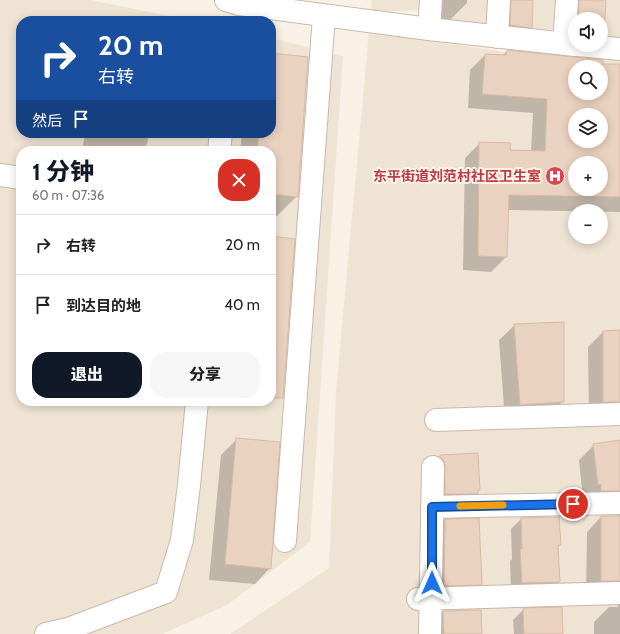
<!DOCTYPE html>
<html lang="zh">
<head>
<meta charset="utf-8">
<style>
	body { margin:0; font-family:Cabin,"Noto Sans SC",sans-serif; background:#f6f6f6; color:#222; height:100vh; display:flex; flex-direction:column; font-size:15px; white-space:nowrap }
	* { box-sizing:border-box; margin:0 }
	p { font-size:13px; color:#767676 }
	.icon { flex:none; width:22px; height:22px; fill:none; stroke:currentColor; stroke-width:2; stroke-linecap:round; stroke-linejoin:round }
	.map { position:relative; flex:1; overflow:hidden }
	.details { position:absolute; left:16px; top:146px; width:260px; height:260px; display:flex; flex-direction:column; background:#fff; border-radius:16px; box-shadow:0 2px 10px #0003 }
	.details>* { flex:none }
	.hud { position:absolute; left:16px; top:16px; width:260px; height:122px; border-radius:16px; box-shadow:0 2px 10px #0003; background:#1a4fa0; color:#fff; overflow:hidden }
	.fabs { position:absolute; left:568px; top:12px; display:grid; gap:8px }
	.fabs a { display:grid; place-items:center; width:40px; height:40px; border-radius:50%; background:#fff; box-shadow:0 2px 10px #0003; font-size:20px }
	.pin { position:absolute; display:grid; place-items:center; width:34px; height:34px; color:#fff; margin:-17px; border:2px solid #fff; border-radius:50%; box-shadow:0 1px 4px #0007 }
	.me { position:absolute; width:44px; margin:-22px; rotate:0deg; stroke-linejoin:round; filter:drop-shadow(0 0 3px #0008) }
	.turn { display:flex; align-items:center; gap:14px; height:84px; padding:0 16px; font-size:18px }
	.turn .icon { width:52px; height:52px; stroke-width:2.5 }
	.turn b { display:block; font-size:28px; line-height:34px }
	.then { display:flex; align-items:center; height:38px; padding:0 16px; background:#0003; gap:8px; font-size:15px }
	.round { display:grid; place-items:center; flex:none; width:42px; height:42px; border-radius:16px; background:#f6f6f6 }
	.overview { display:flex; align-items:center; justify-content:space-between; height:68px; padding:0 16px }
	h1 { font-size:24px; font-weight:800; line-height:30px; color:#111827 }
	.button { display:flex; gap:8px; margin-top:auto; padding:8px 16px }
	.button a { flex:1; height:46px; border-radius:16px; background:#111827; color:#fff; font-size:16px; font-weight:800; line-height:46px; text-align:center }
	.button a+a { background:#f6f6f6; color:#222 }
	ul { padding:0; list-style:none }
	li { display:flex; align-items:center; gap:12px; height:60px; padding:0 16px; border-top:1px solid #e0e0e0 }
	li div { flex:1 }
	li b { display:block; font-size:15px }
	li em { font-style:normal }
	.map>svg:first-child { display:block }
	.residential { fill:#efe3d4; fill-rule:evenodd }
	.shadow { fill:#0003; fill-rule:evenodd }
	.building { fill:#ead2c0; stroke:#dbb9a3; fill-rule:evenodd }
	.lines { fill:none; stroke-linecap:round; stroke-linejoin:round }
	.minor-casing { stroke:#c8b9ad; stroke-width:24 }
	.minor { stroke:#fff; stroke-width:22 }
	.route-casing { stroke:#114b97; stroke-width:10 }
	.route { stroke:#1a73e8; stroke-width:7 }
	.slow { stroke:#f59e0b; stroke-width:7 }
	.labels { text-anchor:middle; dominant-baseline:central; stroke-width:4; stroke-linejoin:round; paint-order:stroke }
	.health-label { font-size:14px; font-weight:bold; fill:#be3a42; stroke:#fcf5ea; text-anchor:end }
</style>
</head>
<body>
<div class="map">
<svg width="620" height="634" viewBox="0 0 620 634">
	<rect width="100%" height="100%" fill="#f9f1e5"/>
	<path class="residential" d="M0,0h91l102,21h-172v112h250v-95l72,18 -33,486 -83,63 -65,29h-162zM21,151h250v250h-250z
		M372,0h248v634h-390l99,-66 7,-176 33,-360 170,25 3,-9 -118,-27 -4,-11 -49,2zM575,19h26v26h-26zM575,67h26v26h-26zM575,115h26v26h-26zM575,163h26v26h-26zM575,211h26v26h-26z"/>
	<path class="shadow" d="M421,0h46v3l-20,20 -23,-3z
		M490,0h42v27l-20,20z
		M556,0h49l-2,35 -2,2v-18h-26v26h18l-10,9 -25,-2 2,-31 -1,-6 -3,-4z
		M507,51l95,10 -1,32v-26h-26v26h26l-1,22h-25v26h24l21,9v62l-113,-2 -1,47 -15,15 -28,-2 2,-112 15,-15 29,8 22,1 2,-39 -65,-5 2,-38 15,-15 17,1zM575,163h26v26h-26z
		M271,54l26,142 -20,20 -6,-1v-64h-31l2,-18h29z
		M85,133h64l-2,11 -6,7h-59z
		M515,325l48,76 -16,16 -42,3 -6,-80z
		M620,331v87l-31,-1 -1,-70 15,-15z
		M237,439l33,129 -15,16 -46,-4 12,-125z
		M620,441v193h-26v-12l15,-15h9l-2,-6 -30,-6 1,-63 14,-15h17l-2,-6 -33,-12 -4,-39 15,-15z
		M440,456l39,34 -2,3 -10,11 -32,1 -6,-39z
		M521,519l39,26 -3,2 2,35 -11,11 -37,1 -1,-33 2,-2 -1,-30z
		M445,520h33l3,64 -10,11 -37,1v-65z
		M524,609l38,25h-48l-1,-14z
		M443,612l38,22h-48v-12z"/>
	<path class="building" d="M511,0h22l-1,28 -22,-3z
		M579,0h27l-2,35h-3v-16h-23z
		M507,50l96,10v4h17v133l-111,-2 -2,62 -29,-1 1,-114 32,1 -1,7 35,1 2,-52 -65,-5 3,-40 21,1zM575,67h26v26h-26zM575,115h26v26h-26zM575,163h26v26h-26z
		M271,53l37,4 -10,140 -27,-3v-43h-14l2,-18h12z
		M271,236l24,3 -12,159h-12z
		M564,322v80l-44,3 -6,-81z
		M620,330v72h-17v-71z
		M236,438l44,4 -9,127 -46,-5z
		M620,440v51h-19v-7l-3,1 -5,-41z
		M478,453l2,37h-2v4h-33v-27l-1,-6 -4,-4v-2z
		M601,516h19v65h-19z
		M559,517l2,28 -3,1 2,36 -38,1 -2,-34h2l-1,-31z
		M479,518l3,67 -38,1 1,-67z
		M562,607l1,27h-39l-1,-26z
		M481,610l1,24h-38l-1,-23z"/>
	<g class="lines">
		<defs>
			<path id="minor" d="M226,0l13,4 190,25 146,16
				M429,29l2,-29
				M497,37l2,-37
				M564,44l3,-44
				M578,45l42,4
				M219,151l2,-18
				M0,175l21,3
				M436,420l184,-6
				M432,507l188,-4
				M285,541l39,-525
				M418,599l202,-6
				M46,634l22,-5 98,-37 16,-52 7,-55 8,-84
				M430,634l3,-167"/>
		</defs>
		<use href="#minor" class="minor-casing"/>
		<use href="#minor" class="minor"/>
	</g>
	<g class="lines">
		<defs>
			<path id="route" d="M432,583v-76l141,-3"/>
		</defs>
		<use href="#route" class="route-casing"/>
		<use href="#route" class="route"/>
		<path class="slow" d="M460,506l43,-1"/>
	</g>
	<defs>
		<symbol id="hospital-disc" viewBox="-11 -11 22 22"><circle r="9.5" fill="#e0444e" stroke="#fcf5ea"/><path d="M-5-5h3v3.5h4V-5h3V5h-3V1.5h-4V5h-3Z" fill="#fff"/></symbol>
	</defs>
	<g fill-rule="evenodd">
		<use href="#hospital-disc" x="544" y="165" width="22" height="22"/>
	</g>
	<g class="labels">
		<g class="health-label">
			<text x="541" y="176">东平街道刘范村社区卫生室</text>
		</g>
	</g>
</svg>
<div class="fabs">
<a><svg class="icon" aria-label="sound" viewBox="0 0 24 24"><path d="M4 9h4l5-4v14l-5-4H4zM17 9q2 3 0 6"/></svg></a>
<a><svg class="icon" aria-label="search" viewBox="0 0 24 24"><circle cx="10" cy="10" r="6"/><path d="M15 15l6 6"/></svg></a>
<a><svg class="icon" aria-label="layers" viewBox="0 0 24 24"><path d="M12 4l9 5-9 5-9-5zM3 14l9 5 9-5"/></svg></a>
<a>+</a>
<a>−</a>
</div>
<div class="pin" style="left:573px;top:504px;background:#d93025"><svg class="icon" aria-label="arrive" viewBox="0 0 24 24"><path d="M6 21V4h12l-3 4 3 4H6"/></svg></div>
<svg class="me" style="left:432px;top:583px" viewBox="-20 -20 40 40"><path d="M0-17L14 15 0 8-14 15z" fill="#1a73e8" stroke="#fff" stroke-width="4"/></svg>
<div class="hud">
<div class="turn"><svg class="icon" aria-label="right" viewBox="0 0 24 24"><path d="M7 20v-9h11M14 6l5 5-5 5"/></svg><div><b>20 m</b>右转</div></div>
<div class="then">然后<svg class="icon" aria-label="arrive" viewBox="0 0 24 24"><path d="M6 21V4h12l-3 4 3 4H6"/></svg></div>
</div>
<section class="details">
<div class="overview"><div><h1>1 分钟</h1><p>60 m · 07:36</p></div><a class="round" style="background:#d93025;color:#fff"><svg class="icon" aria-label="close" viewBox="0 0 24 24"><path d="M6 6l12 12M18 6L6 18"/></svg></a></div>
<ul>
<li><svg class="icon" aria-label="right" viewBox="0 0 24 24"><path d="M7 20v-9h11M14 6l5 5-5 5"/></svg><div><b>右转</b></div><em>20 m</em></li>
<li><svg class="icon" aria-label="arrive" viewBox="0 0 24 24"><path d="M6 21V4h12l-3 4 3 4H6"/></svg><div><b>到达目的地</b></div><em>40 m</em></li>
</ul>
<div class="button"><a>退出</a><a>分享</a></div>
</section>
</div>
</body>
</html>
